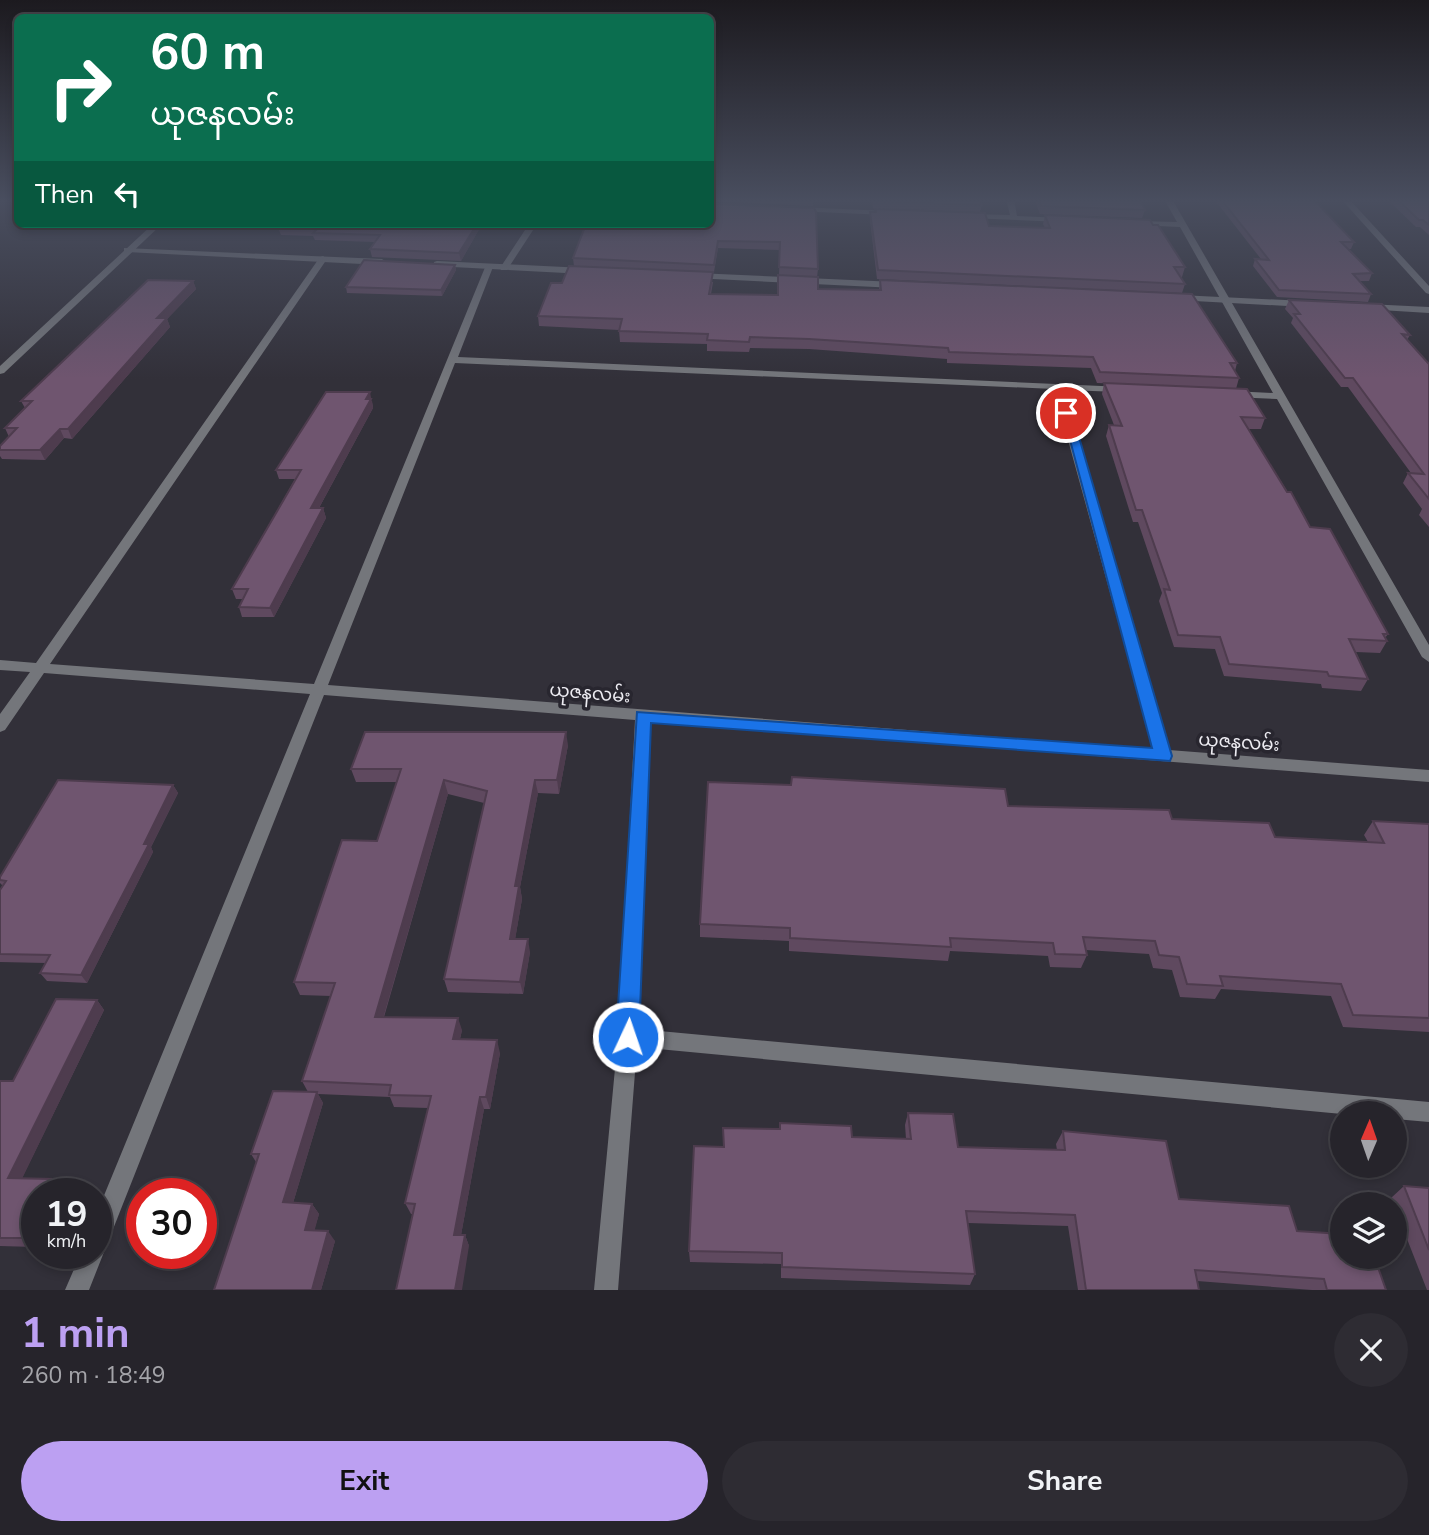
<!DOCTYPE html>
<html lang="en">
<head>
<meta charset="utf-8">
<style>
	body { margin:0; font-family:"Nunito Sans","Noto Sans Myanmar",sans-serif; background:#2e2c33; color:#f1f3f6; height:100vh; display:flex; flex-direction:column; font-size:26px; white-space:nowrap }
	* { box-sizing:border-box; margin:0 }
	p { font-size:23px; color:#a4a4a9 }
	.icon { flex:none; width:38px; height:38px; fill:none; stroke:currentColor; stroke-width:2; stroke-linecap:round; stroke-linejoin:round }
	.map { position:relative; height:1290px; overflow:hidden }
	.sheet { display:flex; flex-direction:column; background:#26242b; flex:1 }
	.sheet>* { flex:none }
	.top-card { position:absolute; left:14px; top:14px; width:700px; height:214px; border-radius:10px; box-shadow:0 4px 10px #0003,0 0 0 2px #424147; background:#0b6e4f; color:#fff; overflow:hidden }
	.needle { width:46px; rotate:2deg }
	.fabs { position:absolute; left:1330px; top:1101px; display:grid; gap:14px }
	.fabs a { display:grid; place-items:center; width:77px; height:77px; border-radius:50%; background:#26242b; box-shadow:0 4px 10px #0003,0 0 0 2px #424147; font-size:35px }
	.speed { position:absolute; left:21px; top:1178px; display:flex; gap:14px; font-size:35px; font-weight:700; text-align:center }
	.speed>* { display:grid; place-content:center; width:91px; height:91px; border-radius:50%; background:#26242b; box-shadow:0 4px 10px #0003,0 0 0 2px #424147; line-height:1 }
	.speed small { font-size:18px; font-weight:400 }
	.speed .limit { border:10px solid #d22; background:#fff; color:#111 }
	.pin { position:absolute; display:grid; place-items:center; width:60px; height:60px; color:#fff; margin:-30px; border:4px solid #fff; border-radius:50%; box-shadow:0 2px 7px #0007 }
	.me { position:absolute; width:77px; margin:-38px; rotate:3deg; stroke-linejoin:round; filter:drop-shadow(0 0 5px #0008) }
	.turn { display:flex; align-items:center; gap:24px; height:147px; padding:0 21px; font-size:32px }
	.turn .icon { width:91px; height:91px; stroke-width:2.5 }
	.turn b { display:block; font-size:49px; line-height:60px }
	.then { display:flex; align-items:center; height:66px; padding:0 21px; background:#0003; gap:14px; font-size:26px }
	.round { display:grid; place-items:center; flex:none; width:74px; height:74px; border-radius:37px; background:#2e2c33 }
	.headline { display:flex; align-items:center; justify-content:space-between; height:119px; padding:0 21px }
	h1 { font-size:42px; font-weight:700; line-height:52px; color:#bca0f2 }
	.primary-button { display:flex; gap:14px; margin-top:auto; padding:14px 21px }
	.primary-button a { flex:1; height:80px; border-radius:42px; background:#bca0f2; color:#111; font-size:28px; font-weight:700; line-height:80px; text-align:center }
	.primary-button a+a { background:#2e2c33; color:#f1f3f6 }
	.map>svg:first-child { display:block }
	.lines { fill:none; stroke-linecap:round; stroke-linejoin:round }
	.minor { fill:#74767b; fill-rule:evenodd }
	.tertiary { fill:#74767b; fill-rule:evenodd }
	.wall { fill:#5f495f }
	.shaded-wall { fill:#4e3c4e }
	.building { fill:#6f556f; stroke:#4e3c4e; stroke-width:2 }
	.route { fill:#1a73e8; stroke:#114b97; stroke-width:2 }
	.labels { text-anchor:middle; dominant-baseline:central; stroke-width:7; stroke-linejoin:round; paint-order:stroke }
	.street-label { font-size:18px; fill:#edecf2; stroke:#28262f }
</style>
</head>
<body>
<div class="map">
<svg width="1429" height="1290" viewBox="0 0 1429 1290">
	<rect width="100%" height="100%" fill="#323039"/>
	<g class="lines">
		<path class="minor" d="M1006,199h8l3,17 46,2 4,2 -4,2 -95,-4 -4,-2 4,-2 42,1z
			M1164,199h8l257,446v17l-7,-5 -145,-258 -46,-2 -5,-3 5,-3 42,2 -93,-166 -44,-2 -4,-2 4,-2 41,1z
			M1341,199h8l80,87v8l-3,-1z
			M797,207l91,4 4,2 -4,2 -94,-4 -1,-2z
			M153,224h9l-158,149 -4,1v-8z
			M529,224h8l-30,46h-6l-1,-2z
			M323,256l4,3 -277,405 264,20 172,-419 7,2 -35,90 666,30 1,2 -5,3 -55,-2 104,360 260,20v12l-779,-61 -12,308 791,73v20l-34,-3v-6l-53,1 -705,-67 -19,243h-24l24,-253 17,-317 -311,-25 -235,595h-24l16,-37h15v-38l214,-521 -266,-21 -39,57 -5,2v-18l30,-42 -30,-2v-10l36,3 284,-406zM455,363l599,26 99,360 -825,-64z"/>
		<path class="tertiary" d="M124,248l258,11 4,3 -4,3 -255,-13h-3z
			M437,261l148,7 4,3 -4,3 -151,-8v-4z
			M696,273l200,9 4,3 -4,3 -203,-10v-4z
			M1179,295l126,6 5,3 -5,3 -129,-7 -1,-2z
			M1367,304l62,3v6l-65,-4v-4z"/>
	</g>
	<path class="wall" d="M710,199h103v7l-103,-5z
		M872,199h107l3,6 -2,7 -107,-4z
		M1034,199h105l6,11 -3,8 -102,-4z
		M1214,199h99l41,43 -3,7h-3l24,24 -3,8h-10l12,13 -3,8 -91,-5 -24,-31 2,-7h6z
		M1387,199h42v36l-9,-8h-4z
		M814,208l4,61 -1,8 -38,-2 1,-25 -62,-2 -4,24 -140,-6 -1,-8z
		M875,209l114,17 56,2 -2,-4 2,-9 108,10 32,42 -3,10h-2l5,7 -3,9 -305,-14 -7,-59v-8h5z
		M252,224h230l-21,37 -89,-4 -2,-8 6,-7 -61,-2 -2,-4 -32,-1 -2,-5 -26,-1z
		M455,265l1,5 -14,26 -95,-3 -1,-6z
		M880,280l357,83 -2,8 4,7 -3,11 29,29 -4,11h-13l62,98 78,107 -3,4 2,3 -7,12 -24,-1 12,27 -7,12 -39,-3 -1,-4 -97,-8 -9,-27 -41,-2 -15,-46 3,-8 -24,-71h-5l-27,-86 3,-11h5l-12,-31 2,-11 115,5 -122,-5 -6,-15 -144,-5v-4l-138,-10 -59,-1 -1,4 -42,-1v-7l-87,-2 -1,-12 -80,-4 -1,-10 24,-33 151,-1 -2,12 67,1 40,-6 61,1z
		M193,281l3,8 -29,30 3,8 -98,112 -8,-1 -19,22 -43,-1 -2,-3v-10l9,-9 -4,-9 20,-20 -4,-7z
		M1289,300l121,35 -3,5 22,24v163l-10,-12 3,-6 -19,-26 5,-10h3l-63,-86h-7l-50,-64 2,-5 -8,-9z
		M372,401l1,7 -54,100h4l3,10 -52,99h-32l-3,-10 4,-8h-7l-4,-10 63,-110h-16l-3,-9z
		M568,745l-9,49 -21,-1 -18,94 2,12 -7,40 15,13 -7,42 -75,-2 -4,-13 40,-176 -36,-9 -64,223 78,13 -2,9 40,14 -10,56h-6l-23,126h4l4,11 -56,-32h-2l-6,-11 23,-95 -34,-1 -4,-10 -72,-3 5,9 -30,100 19,1 7,10 -5,16 21,11 -14,49 -65,-128 -5,-8 57,-62 -6,-11 29,-85 -31,-1 -6,-13 83,-141 20,-59h-41l-5,-13z
		M173,785l5,8 -27,54 2,5 -66,131 -40,-2 -7,-8 6,-10 -46,-1v-72l3,-4 -3,-3v-6z
		M1008,806l164,13 103,18 93,5 -4,-7 9,-14 56,3v208l-86,-5 -12,-31 -110,-7 -6,10 -35,-2 -8,-27 -19,-2 -4,-14 -63,-4 1,5 -6,13 -31,-1 -2,-11 -98,-5 -2,10 -159,-10v-10l-89,-4v-13z
		M97,1000l7,10 -82,168 40,10 -25,6v47l-3,6 -34,-1v-165h13z
		M908,1113l50,34 99,3 -1,-6 7,-13 116,68 118,32 89,59h-74l-115,-9 2,9h-121l-10,-64 -100,-3 7,51 -5,11 -189,-7v-14l-91,-2 -1,-11 90,-122 1,-6 72,14 54,2 -1,-14z
		M1404,1186l25,2v102h-2l-36,-92z"/>
	<path class="shaded-wall" d="M477,224h5l-21,37 -2,-8z
		M455,265l1,5 -14,26 -1,-6z
		M193,281l3,8 -29,30 3,8 -98,112 -4,-10 89,-111z
		M370,392l3,16 -59,109 -3,-9z
		M60,429l4,9 -19,22 -5,-10z
		M323,508l3,10 -52,99 -4,-9z
		M566,732l2,13 -9,49 -2,-14z
		M444,780l4,14 -68,235 -5,-12z
		M535,780l3,13 -18,94 2,12 -9,53 -3,-13 5,-53z
		M173,785l5,8 -27,54 2,5 -66,131 -6,-8z
		M528,939l2,13 -7,42 -3,-12z
		M97,1000l7,10 -86,177 -10,-9z
		M458,1018l4,12 -5,21 -4,-12z
		M497,1040l3,13 -10,56 -4,-12z
		M317,1092l6,11 -33,110 -7,-11z
		M480,1097l4,12 -25,137 -5,-11z
		M53,1179l9,9 -3,6h-13z
		M312,1204l7,10 -7,26 -7,-10z
		M37,1212v29l-3,6 -10,-9z
		M328,1231l7,10 -14,49h-9z
		M465,1235l4,11 -7,44h-7z"/>
	<path class="building" d="M874,199h105l3,6 -108,-4z
		M1039,199h100l6,11 -104,-4z
		M1221,199h92l41,43h-13l31,31 -19,1 18,20 -92,-4 -24,-31 14,1z
		M1397,199h32v26l-6,-5h-4z
		M710,204l104,4 2,4 2,57 -39,-2 1,-25 -62,-1 -4,24 -141,-7 13,-34h124z
		M875,209l110,4 4,13 61,2 -5,-13 105,5 3,5h5l27,42h-11l11,17 -307,-14 -8,-58h6z
		M283,224h194l-18,29 -89,-4 10,-14 -67,-2 4,-4 -38,-1z
		M364,260l91,5 -14,25 -95,-3z
		M569,266l144,6 -4,22 69,1v-20l40,2v12l63,1 -1,-10 312,14 45,69h-7l9,15 -139,-6 -7,-15 -144,-5 -1,-4 -139,-9 -59,-2 -1,5 -42,-2 1,-6 -89,-3 3,-12 -84,-3 13,-33h11z
		M148,280l45,1 -36,37h10l-99,111h-8l-20,21h-40v-4l17,-18h-12l27,-27h-11z
		M1289,300l93,4 28,31 -8,-1 27,30v135l-21,-26 16,1 -71,-96h-8l-51,-64h6z
		M1104,383l143,6 18,29 -24,-1 46,75h4l19,35 20,2 58,105h-5l4,7 -38,-2 19,40 -39,-3 -2,-4 -98,-8 -9,-27 -42,-2 -14,-46 6,1 -28,-80h-6l-27,-85 13,1z
		M326,392h44l-4,7h5l-60,109h12l-53,100 -31,-1 9,-18h-16l69,-119h-25z
		M365,732h201l-9,48h-22l-20,106h4l-9,53h18l-8,43 -76,-3 43,-188 -43,-11 -69,237 83,1 -5,21 44,1 -11,57h-6l-26,138h11l-10,55h-59l19,-86 -10,-1 26,-107 -42,-1 2,-10 -89,-4 33,-98 -41,-1 48,-142 35,1 24,-72h-50z
		M792,777l213,12 3,17 161,4 3,9 97,4 6,14 109,6 -11,-22 56,3v194l-76,-3 -12,-31 -121,-8 3,10 -36,-2 -8,-27 -20,-2 -4,-14 -72,-4 4,18 -32,-1 -2,-11 -103,-5 1,9 -161,-9v-10l-90,-4 8,-142 83,3z
		M58,780l115,5 -29,59h5l-68,131 -41,-2 10,-18 -50,-1v-64l6,-9 -6,-1v-3z
		M56,999l41,1 -89,178 45,1 -7,15h-9v18l-13,26h-24v-157h13z
		M273,1091l44,1 -34,110 29,2 -7,26 23,1 -16,59h-98l45,-136h-8z
		M908,1113l45,1 5,33 107,3 -2,-19 103,10 13,58 110,7 8,25 45,3v22h32l12,34h-59l-3,-11 -129,-9 4,20h-113l-11,-75 -109,-4 9,63 -193,-7v-14l-93,-2 5,-105 30,1 -1,-19 57,1v-6l71,3 1,11 59,2z
		M1404,1186l25,2v62z"/>
	<linearGradient id="sky" x2="0" y2="1"><stop stop-color="#1c1a1f"/><stop offset="0.53" stop-color="#494e5f"/><stop offset="1" stop-color="#494e5f" stop-opacity="0"/></linearGradient>
	<rect width="1429" height="379" fill="url(#sky)"/>
	<path class="route" d="M1062,410l10,3 100,343 -2,5 -519,-38 -12,314 -4,8 -7,3 -8,-3 -4,-8 21,-325 515,36z"/>
	<g class="labels">
		<g class="street-label">
			<text transform="translate(590 693) rotate(5)">ယုဇနလမ်း</text>
			<text transform="translate(1239 742) rotate(4)">ယုဇနလမ်း</text>
		</g>
	</g>
</svg>
<div class="fabs">
<a><svg class="needle" viewBox="-14 -14 28 28"><path d="M0-13l5 13h-10z" fill="#e53935"/><path d="M0 13l5-13h-10z" fill="#a4a4a9"/></svg></a>
<a><svg class="icon" aria-label="layers" viewBox="0 0 24 24"><path d="M12 4l9 5-9 5-9-5zM3 14l9 5 9-5"/></svg></a>
</div>
<div class="speed"><div>19<small>km/h</small></div><div class="limit">30</div></div>
<div class="pin" style="left:1066px;top:413px;background:#d93025"><svg class="icon" aria-label="arrive" viewBox="0 0 24 24"><path d="M6 21V4h12l-3 4 3 4H6"/></svg></div>
<svg class="me" style="left:628px;top:1037px" viewBox="-20 -20 40 40"><circle r="17" fill="#1a73e8" stroke="#fff" stroke-width="3"/><path d="M0-11L8 9 0 5-8 9z" fill="#fff"/></svg>
<div class="top-card">
<div class="turn"><svg class="icon" aria-label="right" viewBox="0 0 24 24"><path d="M7 20v-9h11M14 6l5 5-5 5"/></svg><div><b>60 m</b>ယုဇနလမ်း</div></div>
<div class="then">Then<svg class="icon" aria-label="left" viewBox="0 0 24 24"><path d="M17 20v-9H6M10 6l-5 5 5 5"/></svg></div>
</div>
</div>
<section class="sheet">
<div class="headline"><div><h1>1 min</h1><p>260 m · 18:49</p></div><a class="round"><svg class="icon" aria-label="close" viewBox="0 0 24 24"><path d="M6 6l12 12M18 6L6 18"/></svg></a></div>
<div class="primary-button"><a>Exit</a><a>Share</a></div>
</section>
</body>
</html>
